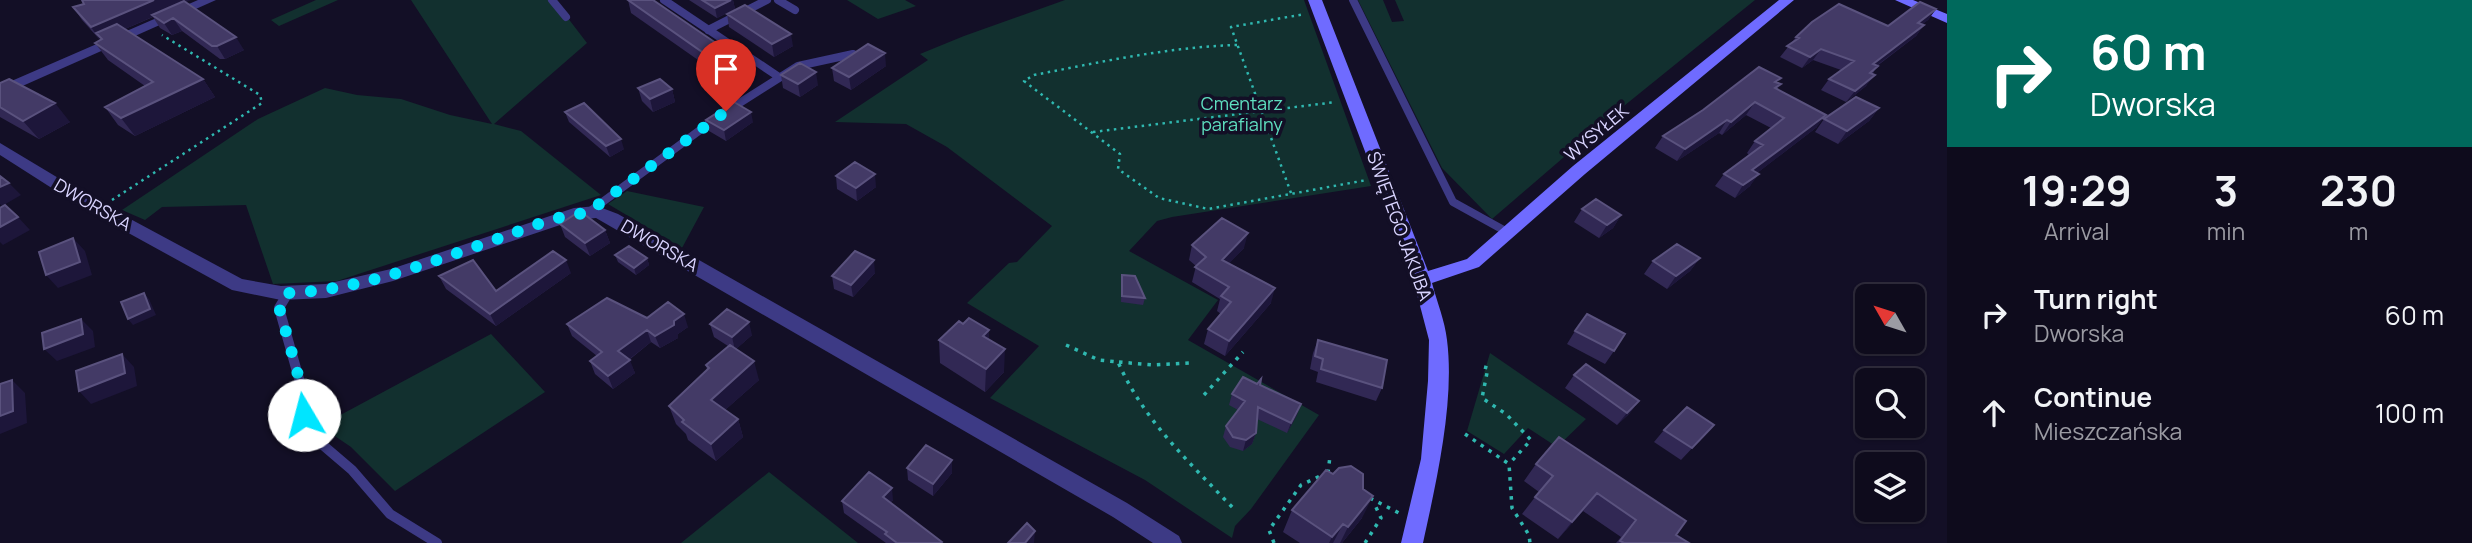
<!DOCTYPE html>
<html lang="en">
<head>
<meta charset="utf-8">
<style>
	body { margin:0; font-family:Manrope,sans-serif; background:#1c1929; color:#f1f3f6; height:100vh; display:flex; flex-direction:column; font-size:26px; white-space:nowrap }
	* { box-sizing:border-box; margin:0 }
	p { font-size:23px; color:#9b9ba3 }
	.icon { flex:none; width:38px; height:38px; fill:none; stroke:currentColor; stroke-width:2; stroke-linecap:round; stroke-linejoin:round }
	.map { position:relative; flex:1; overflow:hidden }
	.sheet { display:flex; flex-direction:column; background:#0e0b1c; width:525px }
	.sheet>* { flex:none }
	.banner { background:#00695c; color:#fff; overflow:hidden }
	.needle { width:46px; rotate:309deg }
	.fabs { position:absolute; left:1855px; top:284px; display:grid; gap:14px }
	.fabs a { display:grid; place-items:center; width:70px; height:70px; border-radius:10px; background:#0e0b1c; box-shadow:0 2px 5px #0004,0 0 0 2px #2e2b3b; font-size:35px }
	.pin { position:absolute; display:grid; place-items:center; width:60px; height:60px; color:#fff; margin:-72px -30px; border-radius:50% 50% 50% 0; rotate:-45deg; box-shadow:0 0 7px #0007 }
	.pin .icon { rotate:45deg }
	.me { position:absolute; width:77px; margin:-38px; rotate:352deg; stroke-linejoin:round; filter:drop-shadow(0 0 5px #0008) }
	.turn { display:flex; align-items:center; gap:24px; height:147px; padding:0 28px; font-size:32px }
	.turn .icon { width:91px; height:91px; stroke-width:2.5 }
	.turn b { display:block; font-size:49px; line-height:60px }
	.eta { display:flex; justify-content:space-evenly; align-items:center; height:119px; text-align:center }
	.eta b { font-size:42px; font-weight:700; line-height:49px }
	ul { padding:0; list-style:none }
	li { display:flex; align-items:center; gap:21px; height:98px; padding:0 28px }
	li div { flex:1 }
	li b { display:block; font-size:26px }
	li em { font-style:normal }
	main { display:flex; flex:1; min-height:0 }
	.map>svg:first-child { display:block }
	.green { fill:#12302f }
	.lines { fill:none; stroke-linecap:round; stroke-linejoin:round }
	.path-far1 { stroke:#2fb8b0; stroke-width:2.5; stroke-dasharray:2.5 4.5; stroke-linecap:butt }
	.path { stroke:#2fb8b0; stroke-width:3.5; stroke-dasharray:3.5 6; stroke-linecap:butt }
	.lane-far1 { stroke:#3d3a85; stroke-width:8 }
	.lane { stroke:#3d3a85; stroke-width:10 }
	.street { fill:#3d3a85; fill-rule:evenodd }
	.secondary { fill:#6f6bff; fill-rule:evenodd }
	.wall { fill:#312854 }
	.shaded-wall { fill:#1d163a }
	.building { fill:#433a66; stroke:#5a527e; stroke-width:2 }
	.route { stroke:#00e5ff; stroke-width:12; stroke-dasharray:0 21.6 }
	.labels { text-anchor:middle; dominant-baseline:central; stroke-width:7; stroke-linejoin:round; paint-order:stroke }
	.park-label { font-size:18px; fill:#5fe0c0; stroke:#130f26 }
	.street-label { font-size:18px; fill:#d9d4ff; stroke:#130f26 }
</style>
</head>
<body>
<main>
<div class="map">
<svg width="1947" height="543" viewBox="0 0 1947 543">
	<rect width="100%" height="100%" fill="#130f26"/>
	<path class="green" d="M316,0h22l-59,26 -8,-6z
		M411,0h143l33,43 -93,81 27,7 80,64 -264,86 -64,3 -27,-79 -84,2 -17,13 -23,-10 136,-91 67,-31 32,7 44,4 49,16 42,9z
		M847,0h58l11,6 -38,13z
		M1065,0h239l67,186 -199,31 -15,4 -28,30 89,49 -30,40 131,75 -68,94 -16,17 -3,12 -87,-58 -155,-82 49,-52 -72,-43 42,-40 8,-1 35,-36 -105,-79 -41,-23 -71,-2 93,-62 -8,-6 44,-18z
		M1358,0h25l9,22 12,-1 -9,-21h360l-141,114 -122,105 -50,-51z
		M627,191l77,16 -22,41 -74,-44z
		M491,334l54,58 -150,99 -44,-44 -31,-21z
		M1490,353l96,66 -29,28 -29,-19 -24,26 -37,-23z
		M769,472l89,71h-177z"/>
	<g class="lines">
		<path class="path-far1" d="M1237,45c-69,2 -136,17 -203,30l-10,6 96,73 -2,15 41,29 49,11 159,-29
			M1093,132l243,-30
			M1291,193l-60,-166 74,-13
			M112,200l150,-97 -2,-8 -98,-60"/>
		<path class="path" d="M1066,345l33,15 19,2c26,59 72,101 116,147
			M1119,362l34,3 37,-2
			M1484,367l4,1 -6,30 24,16 25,26 -22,24
			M1204,395l39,-43
			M1465,434l44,30 3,44 17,27 1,8
			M1328,473l2,-17
			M1370,498l29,15
			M1274,543l-5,-13 32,-45 21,-10
			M1365,543l16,-25 -7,-15"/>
		<path class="lane-far1" d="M552,0l14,17
			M664,0l115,77
			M778,0l17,10
			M1353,0l100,202 56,31
			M708,30l59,-30
			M730,109l68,-43 55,-12
			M589,212l126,-93"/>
		<path class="lane" d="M288,293l-9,15 26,92 -1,29 48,41 38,44 47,29"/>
		<path class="street" d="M198,0h18l-216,96v-10z
			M0,143l95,57 147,79 39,7 45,-2 65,-15 183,-61 23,-2 21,8 509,289 52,33 3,7h-29l-40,-26 -517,-299 -21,2 -182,61 -67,17 -45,2 -49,-10 -149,-82 -83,-53z"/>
		<path class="secondary" d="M1308,0h14l106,271 39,-12 106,-93 206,-166h15l-209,174 -106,93 -47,16c5,19 13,38 15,57 8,62 -11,143 -24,203h-22l20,-84 7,-78 1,-41 -16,-61z
			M1895,0h18l34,14v9z"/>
	</g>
	<path class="wall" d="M628,0l125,79 -15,9 -107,-75z
		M689,0h44l2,9 -18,9z
		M186,2l58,48 -19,9h-5l-38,-28 -10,4 -12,-7 -7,-11 -28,12 78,50 12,18 -80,39 -17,-11 -13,-18 40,-21 -37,-26 -13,-17 6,-3h-1l-18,-20 -9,-13z
		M1936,9l-8,11 -6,4 2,1 -8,11 -39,30 -11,20 -20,16 -25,-12 8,-11 12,-9 -28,-10 -11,8 -22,-11 16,-20 92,-11z
		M727,14l66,32 -19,11 -45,-30z
		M886,66l-35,24 -17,-9 -2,-13z
		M781,75l37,10 -18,12 -17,-9z
		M0,83l70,39 -31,17 -39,-22z
		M1777,83l4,1 -4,5 40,38 -60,46 -7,13 -15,12 -20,-12 9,-12 25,-19 -2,-2 8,-12 16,-13 -25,-13 -24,20 -3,-2 -42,28 -22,-13 8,-12z
		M638,88l34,1 3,13 -22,10 -11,-11z
		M1879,108l-10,13 -31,23 -23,-12 9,-13z
		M565,112l59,37 -14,8 -41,-35z
		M706,120l47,2 -27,19 -17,-10z
		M836,176l40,11 -19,14 -20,-12z
		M1582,209l39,6 -8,13 -14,10 -25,-16z
		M560,224l45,6 5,13 -20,13 -25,-19z
		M1192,245l52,3 -15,15 42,40 -46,53 -21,-12 4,-15 13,-15 -4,-3 3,-12 -28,-17 4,-16 -7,-6z
		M615,255l32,3 2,7 -13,10 -18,-13z
		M1700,258l-10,13 -23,18 -23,-15 9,-13z
		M571,273l-75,53 -50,-37 -7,-13 57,15z
		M875,273l-22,24 -19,-8 -2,-13z
		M1122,275l23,23 -2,7 -22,-3z
		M647,318l41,9 -10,7v4l-18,10 -9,-6 -22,18 6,13 -22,16 -18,-15 -5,-13 7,-5 -25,-20 -5,-12z
		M710,324l42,11 -16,14 23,31 -34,30 13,9 5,18 -27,24 -28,-21 -2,-6 -10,-10 -7,-18 38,-36 -1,-5 22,-19 -14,-9z
		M1575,331l39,20 -9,13 -38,-20z
		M989,339l15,33 -19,20 -45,-29 -1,-23z
		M1318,340l64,48 -6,13 -60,-19 2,-10 -8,-3 3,-16z
		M1574,375l65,26 -10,13 -12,11 -52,-37z
		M1260,385l37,30 -10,18 -30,-14 -1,14 -4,11 -9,7 -13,-4 -7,-10 3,-11 12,-16 -9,-5 3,-11z
		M1714,425l-33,35 -27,-18 10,-12z
		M1559,437l117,98 13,8h-73l5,-6 -38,-26 -25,28 -36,-25 17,-22 -15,-11 12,-17z
		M952,460v13l-19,23 -25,-16 -1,-12z
		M893,500l-3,3 52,40h-56l-42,-30 -2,-12z
		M1292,510l70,8 -20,25h-42l-17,-11z"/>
	<path class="shaded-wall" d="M154,0h37l-89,39 -6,-6 5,6 -1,1 -9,-13z
		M731,0h2l2,9 -18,9 -2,-10z
		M1936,9l-8,11 -18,14 8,-11z
		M173,18l9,13 -10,4 -8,-12z
		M1924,25l-8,11 -52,39 9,-11z
		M791,34l2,12 -19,11 -2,-13z
		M236,37l8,13 -19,9 -8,-13z
		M1821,49l-8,11 -11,8 8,-11z
		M885,53l1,13 -35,24 -2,-13z
		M751,67l2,12 -15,9 -3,-13z
		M816,72l2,13 -18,12 -2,-13z
		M1875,75l-9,11 -20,16 9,-11z
		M203,79l12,18 -80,39 -14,-18z
		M672,89l3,13 -22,10 -3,-13z
		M1755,102l-9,13 -24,20 9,-13z
		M55,103l15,19 -31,17 -16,-18z
		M1879,108l-10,13 -31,23 9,-13z
		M751,112l2,10 -27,19 -2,-11z
		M1826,115l-9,12 -73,56 8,-13z
		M1727,120l-8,13 -42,28 8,-12z
		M621,139l3,10 -14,8 -4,-11z
		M875,174l1,13 -19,14 -1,-13z
		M1759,174l-9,12 -15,12 8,-13z
		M9,183l12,12 -19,11 -2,-2v-17z
		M1621,215l-8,13 -14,10 8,-13z
		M18,217l12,13 -27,15 -3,-3v-15z
		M605,230l5,13 -20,13 -5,-13z
		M1248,233l-4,15 -26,27 4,-15z
		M73,238l12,13 7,24 -34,13 -12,-13z
		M647,258l2,7 -13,10 -2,-7z
		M1700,258l-10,13 -23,18 9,-13z
		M566,260l5,13 -75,53 -6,-12z
		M874,260l1,13 -22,24 -2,-12z
		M1275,288l-4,15 -46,53 4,-15z
		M144,293l5,6 7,16 -23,10 -5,-6z
		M684,314l4,13 -10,7v4l-18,10 -5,-12z
		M81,319l12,12 2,16 -38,14 -13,-12z
		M749,322l3,13 -17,15 -3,-13z
		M647,330l4,12 -28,22 -5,-13z
		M989,330v23l-6,-17z
		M1005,349l-1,23 -19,20 1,-23z
		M122,354l12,13 3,19 -46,18 -12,-13z
		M630,360l5,13 -22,16 -5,-13z
		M754,361l5,19 -43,38 -5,-18z
		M12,380l13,13 2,30 -27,11v-18z
		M1639,401l-10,13 -12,11 10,-12z
		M1301,404l-4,11 -10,18 4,-10z
		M738,419l5,18 -27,24 -5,-17z
		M1256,433l-4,11 -9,7 3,-11z
		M952,460v13l-19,23v-12z
		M892,488l1,12 -9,9 -1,-12z
		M1597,493l-14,18 -25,28 14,-17z
		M1373,496l-11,22 -20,25h-2l8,-16z
		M1343,524l-10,19h-4l3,-6z
		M1035,531l-1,12h-9z"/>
	<path class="building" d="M82,0h72l-63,27 -18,-20 11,-3z
		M628,0h25l98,67 -16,8z
		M702,0h29l-16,8z
		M184,1l52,36 -19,9h-5l-39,-28 -9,5 -12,-8z
		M1920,2l16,7 -18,14 6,2 -51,39 5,2 -8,7 5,2 -20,16 -26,-12 25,-18 -33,-12 -11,8 -23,-11 12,-8 -3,-1 16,-15 27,-18 49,22z
		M745,5l46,29 -19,10 -45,-30z
		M117,24l86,55 -82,39 -16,-11 48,-25 -58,-39 7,-4 -6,-6z
		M868,44l17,9 -36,24 -17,-9z
		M800,63l16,9 -18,12 -17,-9z
		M1759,67l22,11 -6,4 6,2 -6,4 51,27 -74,55 7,4 -16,11 -19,-11 39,-29 -8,-4 29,-23 -29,-16 -24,20 -4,-2 -42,29 -22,-13 40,-26z
		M9,79l46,24 -32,18 -23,-14v-24z
		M660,79l12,10 -22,10 -12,-11z
		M1856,97l23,11 -32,23 -23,-12z
		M734,102l17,10 -27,18 -18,-10z
		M584,103l37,36 -15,7 -41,-34z
		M855,162l20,12 -19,14 -20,-12z
		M0,176l9,7 -9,4z
		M1596,199l25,16 -14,10 -25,-16z
		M5,205l13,12 -18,10v-19z
		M580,211l25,19 -20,13 -25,-19z
		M1222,218l26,15 -26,27 53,28 -46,53 -21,-12 23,-27 -10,-6 8,-9 -34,-20 11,-10 -14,-12z
		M73,238l7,24 -34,13 -7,-23z
		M1677,244l23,14 -24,18 -23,-15z
		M629,246l18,12 -13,10 -19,-13z
		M553,251l13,9 -76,54 -51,-38 34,-16 23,31z
		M855,251l19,9 -23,25 -19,-9z
		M1122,275l13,1 10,22 -23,-2z
		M144,293l6,16 -22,10 -7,-17z
		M607,298l40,20 21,-16 16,12 -10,7v4l-19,11 -8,-6 -29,21 12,9 -22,16 -18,-15 12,-9 -35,-28z
		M727,309l22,13 -17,15 -22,-13z
		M1587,314l38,20 -11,17 -39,-20z
		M969,318l20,12 -6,6 22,13 -19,20 -47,-29 20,-19 4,3z
		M81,319l2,15 -39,15 -2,-16z
		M1318,340l69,20 -5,28 -61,-19 2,-10 -8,-3z
		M730,345l24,16 -43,39 27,19 -27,25 -29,-22 2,-2 -15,-14 40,-38 -3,-3z
		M122,354l3,19 -46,18 -3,-20z
		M1586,364l53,37 -12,12 -53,-38z
		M1243,377l14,7 4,-5 -1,6 41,19 -10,19 -33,-16 -2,26 -10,7 -13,-3 -7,-11 19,-25 -13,-7z
		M12,380l1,31 -13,5v-32z
		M1687,407l27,18 -22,23 -28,-18z
		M1559,437l127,84 -10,14 13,8h-65l-4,-2 16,-21 -39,-27 -25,29 -37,-25 18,-21 -17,-12z
		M926,445l26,15 -19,24 -26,-16z
		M1351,466l12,8v15l10,7 -25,31 -5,-3 -11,13 -40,-27 34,-40 7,4 6,-6z
		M869,472l23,16 -9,9 59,45 -1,1h-44l-12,-9 2,-2 -45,-31z
		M1027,523l8,8 -10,12h-17z"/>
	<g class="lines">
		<path class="route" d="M304,415l1,-15 -26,-93 9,-14c74,-3 142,-31 212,-55 28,-10 57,-23 87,-25l139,-102"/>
	</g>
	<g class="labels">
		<g class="park-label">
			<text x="1242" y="103">Cmentarz<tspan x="1242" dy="21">parafialny</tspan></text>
		</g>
		<g class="street-label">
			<text transform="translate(1596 132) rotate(-40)">WYSYŁEK</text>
			<text transform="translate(93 204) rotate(30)">DWORSKA</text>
			<text transform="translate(1400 226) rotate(70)">ŚWIĘTEGO JAKUBA</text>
			<text transform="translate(660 245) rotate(30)">DWORSKA</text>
		</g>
	</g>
</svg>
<div class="fabs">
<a><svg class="needle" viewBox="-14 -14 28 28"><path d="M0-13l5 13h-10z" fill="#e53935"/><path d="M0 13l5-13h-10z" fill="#9b9ba3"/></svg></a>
<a><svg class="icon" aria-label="search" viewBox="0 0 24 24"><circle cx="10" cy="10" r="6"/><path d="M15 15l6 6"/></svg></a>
<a><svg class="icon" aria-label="layers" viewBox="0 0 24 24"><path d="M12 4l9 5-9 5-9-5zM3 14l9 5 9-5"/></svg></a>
</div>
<div class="pin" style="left:726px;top:111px;background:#d93025"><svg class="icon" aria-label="arrive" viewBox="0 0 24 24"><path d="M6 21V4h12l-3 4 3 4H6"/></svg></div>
<svg class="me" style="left:304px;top:415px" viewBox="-20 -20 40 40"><circle r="19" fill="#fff"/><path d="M0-13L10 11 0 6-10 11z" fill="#00e5ff"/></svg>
</div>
<section class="sheet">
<div class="banner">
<div class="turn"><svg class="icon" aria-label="right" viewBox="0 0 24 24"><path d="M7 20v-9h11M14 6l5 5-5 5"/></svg><div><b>60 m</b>Dworska</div></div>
</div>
<div class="eta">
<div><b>19:29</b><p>Arrival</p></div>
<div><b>3</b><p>min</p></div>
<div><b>230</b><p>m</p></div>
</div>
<ul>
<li><svg class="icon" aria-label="right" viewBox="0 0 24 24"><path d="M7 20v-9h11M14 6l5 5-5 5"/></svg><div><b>Turn right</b><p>Dworska</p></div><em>60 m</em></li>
<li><svg class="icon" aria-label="ahead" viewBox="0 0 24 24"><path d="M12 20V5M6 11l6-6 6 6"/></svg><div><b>Continue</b><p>Mieszczańska</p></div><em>100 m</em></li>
</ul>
</section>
</main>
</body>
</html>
